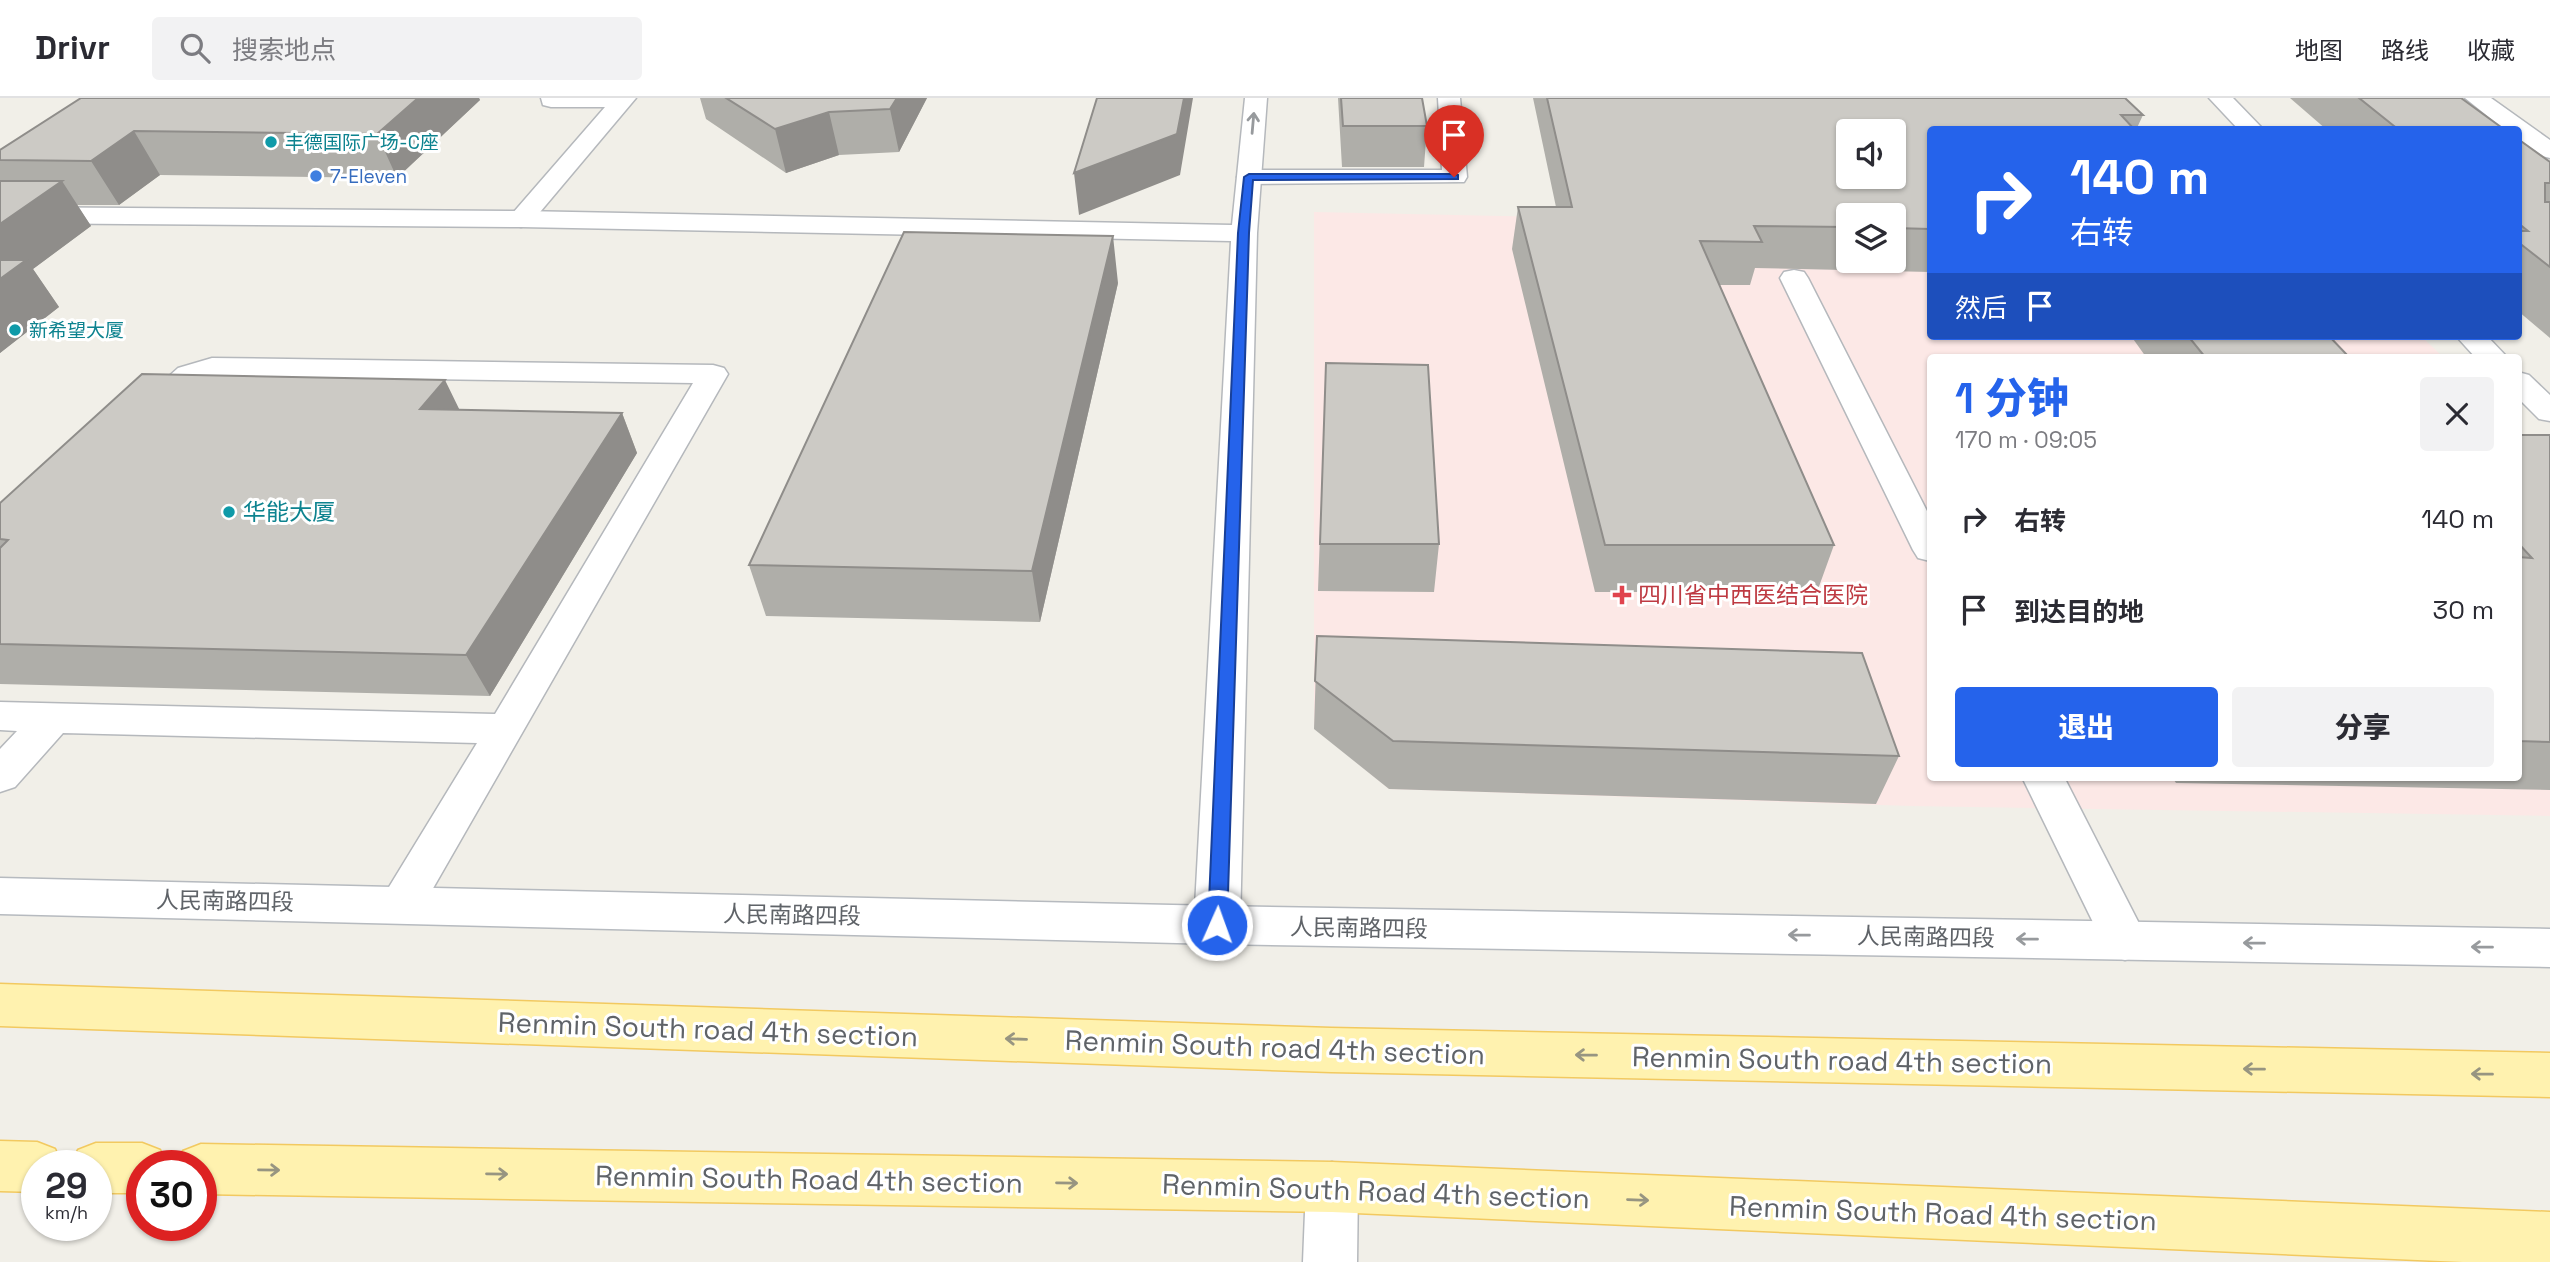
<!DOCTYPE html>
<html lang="zh">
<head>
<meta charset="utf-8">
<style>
	body { margin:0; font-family:"Space Grotesk","Noto Sans SC",sans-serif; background:#f2f2f3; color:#2b2b33; height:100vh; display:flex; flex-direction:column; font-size:26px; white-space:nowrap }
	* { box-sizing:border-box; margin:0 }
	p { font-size:23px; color:#7c7c81 }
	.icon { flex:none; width:38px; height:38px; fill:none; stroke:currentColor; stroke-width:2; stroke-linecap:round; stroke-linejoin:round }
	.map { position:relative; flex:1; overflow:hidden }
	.side { position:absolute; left:1927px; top:256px; width:595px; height:427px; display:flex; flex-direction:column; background:#fff; border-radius:7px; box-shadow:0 2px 5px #0004 }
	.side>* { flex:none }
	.top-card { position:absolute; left:1927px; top:28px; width:595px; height:214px; border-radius:7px; box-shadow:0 2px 5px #0004; background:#2563eb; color:#fff; overflow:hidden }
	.controls { position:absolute; left:1836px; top:21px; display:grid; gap:14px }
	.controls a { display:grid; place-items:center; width:70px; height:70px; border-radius:7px; background:#fff; box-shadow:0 2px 5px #0004; font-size:35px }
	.speed { position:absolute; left:21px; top:1052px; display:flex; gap:14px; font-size:35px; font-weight:700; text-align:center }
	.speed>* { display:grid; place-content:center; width:91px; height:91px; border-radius:50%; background:#fff; box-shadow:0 2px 5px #0004; line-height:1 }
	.speed small { font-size:18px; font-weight:400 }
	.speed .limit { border:10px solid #d22; background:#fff; color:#111 }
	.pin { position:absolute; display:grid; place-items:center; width:60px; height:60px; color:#fff; margin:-72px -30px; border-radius:50% 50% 50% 0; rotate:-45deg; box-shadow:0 0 7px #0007 }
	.pin .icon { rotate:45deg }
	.me { position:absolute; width:77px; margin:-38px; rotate:2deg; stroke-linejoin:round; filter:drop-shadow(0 0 5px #0008) }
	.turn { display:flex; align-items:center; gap:24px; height:147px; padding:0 28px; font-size:32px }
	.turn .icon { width:91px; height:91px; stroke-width:2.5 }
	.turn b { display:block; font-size:49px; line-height:60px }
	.then { display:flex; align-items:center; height:66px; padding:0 28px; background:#0003; gap:14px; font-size:26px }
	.round { display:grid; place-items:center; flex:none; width:74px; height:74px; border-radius:7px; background:#f2f2f3 }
	.summary { display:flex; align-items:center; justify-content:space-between; height:119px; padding:0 28px }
	h1 { font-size:42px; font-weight:800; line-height:52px; color:#2563eb }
	.button { display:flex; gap:14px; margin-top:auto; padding:14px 28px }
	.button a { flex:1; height:80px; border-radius:7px; background:#2563eb; color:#fff; font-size:28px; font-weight:800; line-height:80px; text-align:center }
	.button a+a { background:#f2f2f3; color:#2b2b33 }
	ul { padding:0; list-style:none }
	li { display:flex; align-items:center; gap:21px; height:91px; padding:0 28px }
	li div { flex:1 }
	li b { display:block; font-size:26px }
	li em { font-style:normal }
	header { display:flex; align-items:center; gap:42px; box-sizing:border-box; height:98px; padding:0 35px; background:#fff; border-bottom:2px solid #e1e1e2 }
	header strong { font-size:33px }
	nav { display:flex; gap:38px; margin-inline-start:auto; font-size:24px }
	.search { width:490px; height:63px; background:#f2f2f3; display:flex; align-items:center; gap:18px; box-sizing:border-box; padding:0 24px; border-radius:7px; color:#7c7c81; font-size:26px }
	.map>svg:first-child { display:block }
	.medical { fill:#fce8e6; fill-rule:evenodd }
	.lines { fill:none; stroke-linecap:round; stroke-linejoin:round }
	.lane-casing { stroke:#b5b8bc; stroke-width:3 }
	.street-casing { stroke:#b5b8bc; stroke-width:3 }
	.secondary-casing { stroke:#b6babf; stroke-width:3 }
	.primary-casing { stroke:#f2c960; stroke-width:3 }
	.lane { fill:#fff; fill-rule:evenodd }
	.street { fill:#fff; fill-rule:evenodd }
	.secondary { fill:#fff; fill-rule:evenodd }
	.primary { fill:#fff2af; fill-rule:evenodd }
	.wall { fill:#afaea9; fill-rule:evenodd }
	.shaded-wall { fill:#8f8d8a }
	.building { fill:#cccac5; stroke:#8f8d8a; stroke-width:2; fill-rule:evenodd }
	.oneway { stroke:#979a9d }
	.oneway2 { stroke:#979581 }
	.route { fill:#2563eb; stroke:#184099; stroke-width:2 }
	.culture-dot { fill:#0f9aa8; stroke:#fff; stroke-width:2.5 }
	.shop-dot { fill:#3f7fe0; stroke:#fff; stroke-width:2.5 }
	.health-dot { fill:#e0444e; stroke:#fff; stroke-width:2.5 }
	.labels { text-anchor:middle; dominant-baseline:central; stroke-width:6; stroke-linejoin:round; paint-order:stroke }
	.far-culture-label { font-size:19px; fill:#0d838f; stroke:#fff; text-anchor:start }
	.far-shop-label { font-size:19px; fill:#366cbe; stroke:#fff; text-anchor:start }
	.culture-label { font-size:23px; fill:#0d838f; stroke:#fff; text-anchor:start }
	.health-label { font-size:23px; fill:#be3a42; stroke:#fff; text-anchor:start }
	.street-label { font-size:23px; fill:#5f6368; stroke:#fff }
	.near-street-label { font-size:28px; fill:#5f6368; stroke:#fff }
</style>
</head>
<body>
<header>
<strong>Drivr</strong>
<div class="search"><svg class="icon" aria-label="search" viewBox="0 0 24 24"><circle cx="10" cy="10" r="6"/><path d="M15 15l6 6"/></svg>搜索地点</div>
<nav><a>地图</a><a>路线</a><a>收藏</a></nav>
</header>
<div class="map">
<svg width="2550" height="1164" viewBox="0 0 2550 1164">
	<rect width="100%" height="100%" fill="#f1efe8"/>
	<path class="medical" d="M1930,80v158h491l22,21h-513v420h588v-347l32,31v355l-639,-10 -522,-17 -75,-61v-516l337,7zM1848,117h46v46h-46z"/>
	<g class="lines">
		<defs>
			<path id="lane" d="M541,0h95l-106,126 -9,3 -9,-3 -4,-5 4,-5 93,-107h-54l-8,-2z
				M1438,0h22l7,79 -3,5 -215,2 -9,-2 -3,-5 3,-5 9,-2h193z
				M2209,0h24l31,32h-25z
				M2465,0h26l59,42v18l-8,-2 -24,-17v-9h-13z
				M1794,172l10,2 4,6 122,239v44l-12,-3 -5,-8 -133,-272 4,-6z
				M2456,238h31l20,21h-32z
				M212,260l501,7 11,3 4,6 -312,544 -16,5 -16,-5 -6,-13 99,-162 -414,-10 -48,54 -15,5v-43l17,-18 -17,-1v-28l495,12 198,-331 -479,-7c-30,9 -43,48 -75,41l-4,-7 4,-7 39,-35z
				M2518,274l11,3 21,20v26l-11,-2 -21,-21z
				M2022,679h42l84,164 -7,14 -16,5 -16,-5z"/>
			<path id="street" d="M1245,0h22l-10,135 -17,692 -7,13 -16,6 -16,-6 -7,-13 37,-684 -710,-14 -521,-4v-16l521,4 711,14z
				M1332,1064l19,7 7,18 -1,75h-54l3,-75 7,-18z"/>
			<path id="secondary" d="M0,780l1217,28 1333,23v38l-1333,-23 -1217,-30z"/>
			<path id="primary" d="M0,886l1331,44 1219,25v44l-1219,-25 -1331,-46z
				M0,1043l37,1 18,7 7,17h-25v26l-37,-1z
				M96,1045h46l18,7 7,16h-25v27h-46v-27h-25l7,-16z
				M201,1046l1131,18 1218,50v50h-87l-1131,-50 -1131,-18v-28h-25l7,-15z"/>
		</defs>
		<use href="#lane" class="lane-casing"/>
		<use href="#street" class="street-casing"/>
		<use href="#secondary" class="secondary-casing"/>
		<use href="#primary" class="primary-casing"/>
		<use href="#lane" class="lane"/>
		<use href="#street" class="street"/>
		<use href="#secondary" class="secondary"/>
		<use href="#primary" class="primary"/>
	</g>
	<path class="wall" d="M81,0h398l1,2 -83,78 -237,-3 -41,30h-42l14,21 -58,43 26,38 -59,46v-203z
		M700,0h227l-28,54 -60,3 -53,18 -80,-54z
		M1338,0h84l5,28 -3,41h-82z
		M1533,0h592l18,17 -7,15h-206v142l-175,-4 -5,17h-31l115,260 -17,47h-222l-83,-343 6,-42h38zM1848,117h46v46h-46z
		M2290,0h171l44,32h-178z
		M2518,41l32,23v176l-32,-27z
		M1118,185l-78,339 -274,-6 -17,-51z
		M2131,238h198l20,21h-203z
		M1326,265l113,181 -5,48 -116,-1z
		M459,312l163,3 15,40 -147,243 -490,-12v-181z
		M2518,337h32v355l-374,-7 -4,-6h346z
		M1317,538l582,120 -23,48 -487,-15 -75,-60z"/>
	<path class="shaded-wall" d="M418,0h61l1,2 -83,78 -20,-44z
		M897,0h30l-28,54 -9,-43z
		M1184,0h9l-13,77 -101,40 -5,-42z
		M829,14l10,43 -53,18 -11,-44z
		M134,33l26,44 -41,30 -28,-44z
		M62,83l29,45 -58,43 26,38 -59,46v-129z
		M1113,138l5,47 -78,339 -8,-51z
		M445,282l19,39 -44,-10z
		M622,315l15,40 -147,243 -24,-41z"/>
	<path class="building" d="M81,0h337l-41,36 -243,-3 -43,30 -91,-1v-10z
		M726,0h171l-7,11 -61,3 -54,17z
		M1097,0h87l-7,36 -103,39z
		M1341,0h81l5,28h-84z
		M1547,0h578l18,17h-22l14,15h-205v99l-36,-1v-13h-46v12l-94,-1 8,16 -62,-1 134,304h-229l-87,-338h54zM1848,33h46v46h-46z
		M2359,0h102l44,32h-106z
		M2518,41l32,23v21h-5v19h5v65l-32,-25v-11h10l-10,-8z
		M0,83h62l-62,43z
		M904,134l209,4 -81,335 -283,-6z
		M0,162h26l-26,19z
		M2188,238h141l20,21h-144z
		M1326,265l102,2 11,179h-119z
		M142,276l303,6 -25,29 202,4 -156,242 -466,-11v-96l8,-8 -8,-1v-36z
		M2518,337h32v307l-32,-1v-184l14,1 -14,-15z
		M1317,538l545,17 37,103 -506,-15 -78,-60z"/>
	<defs><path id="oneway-shaft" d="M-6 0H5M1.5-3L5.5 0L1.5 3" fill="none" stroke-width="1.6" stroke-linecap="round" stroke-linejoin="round" transform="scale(1.75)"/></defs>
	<g class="oneway">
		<use href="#oneway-shaft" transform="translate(1253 25) rotate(-85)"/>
		<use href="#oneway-shaft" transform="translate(1799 837) rotate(-179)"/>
		<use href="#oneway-shaft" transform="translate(2027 841) rotate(-179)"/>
		<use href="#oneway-shaft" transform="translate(2254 845) rotate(-179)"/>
		<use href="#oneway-shaft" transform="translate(2482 849) rotate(-179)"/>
	</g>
	<g class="oneway2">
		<use href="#oneway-shaft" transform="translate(1016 941) rotate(-178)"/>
		<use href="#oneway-shaft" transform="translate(1586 957) rotate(-179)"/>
		<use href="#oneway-shaft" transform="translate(2254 971) rotate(-179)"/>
		<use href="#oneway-shaft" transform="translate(2482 976) rotate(-179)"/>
		<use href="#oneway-shaft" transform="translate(269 1072) rotate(1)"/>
		<use href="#oneway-shaft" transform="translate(497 1076) rotate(1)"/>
		<use href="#oneway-shaft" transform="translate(1067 1085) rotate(1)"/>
		<use href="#oneway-shaft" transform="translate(1638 1102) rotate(2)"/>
	</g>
	<path class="route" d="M1454,76l4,1v4l-205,1 -4,53 -22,692 -3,6 -7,2 -6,-2 -3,-6 30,-692 6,-56 5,-3z"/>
	<g class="culture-dot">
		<circle cx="271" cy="44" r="7"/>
		<circle cx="15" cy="232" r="7"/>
		<circle cx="229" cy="414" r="7"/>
	</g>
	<circle class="shop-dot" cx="316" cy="78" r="7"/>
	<path class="health-dot" d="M1618.5 486.5h7v7h7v7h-7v7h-7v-7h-7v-7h7z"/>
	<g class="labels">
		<g class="far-culture-label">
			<text x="285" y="44">丰德国际广场-C座</text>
			<text x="29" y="232">新希望大厦</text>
		</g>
		<g class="far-shop-label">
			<text x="330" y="78">7-Eleven</text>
		</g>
		<g class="culture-label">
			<text x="243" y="414">华能大厦</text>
		</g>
		<g class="health-label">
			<text x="1638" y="497">四川省中西医结合医院</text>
		</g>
		<g class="street-label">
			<text transform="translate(225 803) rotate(1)">人民南路四段</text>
			<text transform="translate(792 817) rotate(1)">人民南路四段</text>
			<text transform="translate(1359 830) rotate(1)">人民南路四段</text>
			<text transform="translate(1926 839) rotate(1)">人民南路四段</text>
		</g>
		<g class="near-street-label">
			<text transform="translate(708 931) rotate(2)">Renmin South road 4th section</text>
			<text transform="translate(1275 949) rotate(2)">Renmin South road 4th section</text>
			<text transform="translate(1842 962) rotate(1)">Renmin South road 4th section</text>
			<text transform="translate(809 1081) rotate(1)">Renmin South Road 4th section</text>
			<text transform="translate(1376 1093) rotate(2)">Renmin South Road 4th section</text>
			<text transform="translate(1943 1115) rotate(2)">Renmin South Road 4th section</text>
		</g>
	</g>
</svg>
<div class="controls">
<a><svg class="icon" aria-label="sound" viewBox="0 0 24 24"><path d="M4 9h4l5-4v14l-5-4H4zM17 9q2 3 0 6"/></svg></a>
<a><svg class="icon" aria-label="layers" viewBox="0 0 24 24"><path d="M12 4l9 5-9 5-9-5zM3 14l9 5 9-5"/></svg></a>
</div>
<div class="speed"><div>29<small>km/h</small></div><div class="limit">30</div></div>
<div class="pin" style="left:1454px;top:79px;background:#d93025"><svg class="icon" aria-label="arrive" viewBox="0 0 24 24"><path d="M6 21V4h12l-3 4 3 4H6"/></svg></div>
<svg class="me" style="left:1217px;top:827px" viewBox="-20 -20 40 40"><circle r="17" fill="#2563eb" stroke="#fff" stroke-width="3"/><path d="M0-11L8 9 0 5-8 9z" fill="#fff"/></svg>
<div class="top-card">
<div class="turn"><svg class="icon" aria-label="right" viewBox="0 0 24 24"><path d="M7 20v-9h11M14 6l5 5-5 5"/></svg><div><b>140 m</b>右转</div></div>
<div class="then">然后<svg class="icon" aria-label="arrive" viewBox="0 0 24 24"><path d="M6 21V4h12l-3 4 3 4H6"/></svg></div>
</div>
<section class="side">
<div class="summary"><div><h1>1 分钟</h1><p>170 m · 09:05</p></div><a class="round"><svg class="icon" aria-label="close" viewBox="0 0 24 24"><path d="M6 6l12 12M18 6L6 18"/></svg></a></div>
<ul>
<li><svg class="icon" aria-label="right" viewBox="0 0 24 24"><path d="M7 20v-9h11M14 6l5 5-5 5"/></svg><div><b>右转</b></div><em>140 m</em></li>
<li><svg class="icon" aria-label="arrive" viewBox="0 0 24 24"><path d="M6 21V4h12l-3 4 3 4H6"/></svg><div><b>到达目的地</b></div><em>30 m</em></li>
</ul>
<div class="button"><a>退出</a><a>分享</a></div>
</section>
</div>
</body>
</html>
